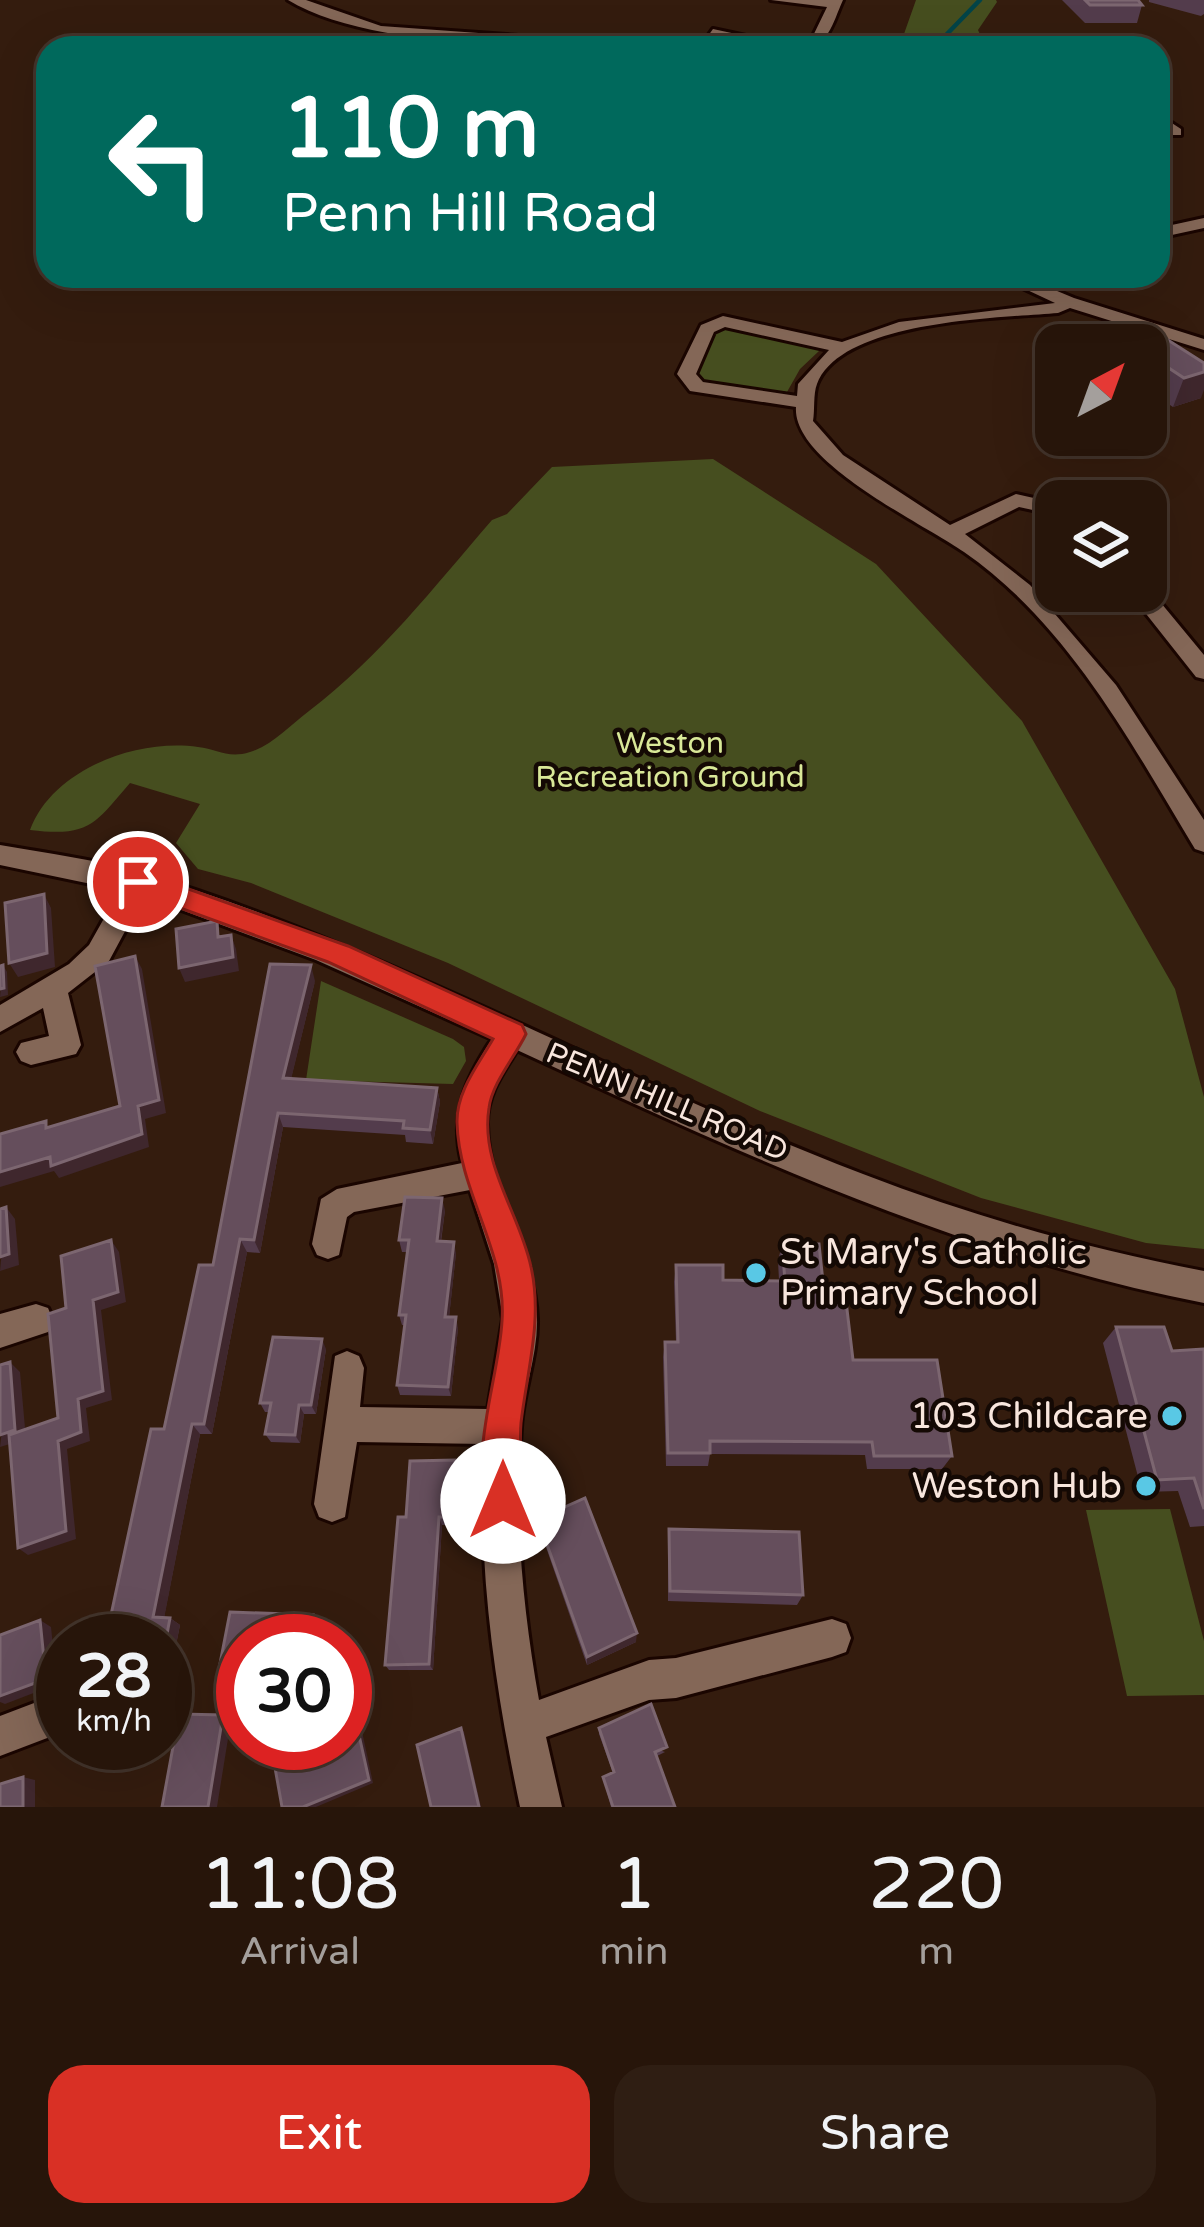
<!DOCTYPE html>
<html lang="en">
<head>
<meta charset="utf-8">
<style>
	body { margin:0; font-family:"Varela Round",sans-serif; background:#2f1e13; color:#f1f3f6; height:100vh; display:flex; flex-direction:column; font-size:45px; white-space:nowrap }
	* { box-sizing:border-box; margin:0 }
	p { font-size:39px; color:#a49f9c }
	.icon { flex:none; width:66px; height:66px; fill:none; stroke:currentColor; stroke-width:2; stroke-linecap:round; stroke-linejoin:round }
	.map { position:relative; height:1807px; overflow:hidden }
	.drawer { display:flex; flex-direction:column; background:#27150a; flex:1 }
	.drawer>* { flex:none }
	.guide { position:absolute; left:36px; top:36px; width:1134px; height:252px; border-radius:36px; box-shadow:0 12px 48px #0002,0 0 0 3px #43342b; background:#00695c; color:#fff; overflow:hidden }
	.needle { width:78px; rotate:41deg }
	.tools { position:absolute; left:1035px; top:324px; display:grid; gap:24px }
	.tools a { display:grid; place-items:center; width:132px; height:132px; border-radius:24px; background:#27150a; box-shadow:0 12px 48px #0002,0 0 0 3px #43342b; font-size:60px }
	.speed { position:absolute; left:36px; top:1614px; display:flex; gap:24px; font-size:60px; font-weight:700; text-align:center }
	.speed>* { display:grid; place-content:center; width:156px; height:156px; border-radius:50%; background:#27150a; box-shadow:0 12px 48px #0002,0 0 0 3px #43342b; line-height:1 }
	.speed small { font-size:30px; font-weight:400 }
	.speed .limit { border:18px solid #d22; background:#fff; color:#111 }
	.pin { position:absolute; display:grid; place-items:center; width:102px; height:102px; color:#fff; margin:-51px; border:6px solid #fff; border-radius:50%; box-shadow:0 3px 12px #0007 }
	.me { position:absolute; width:132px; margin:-66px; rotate:0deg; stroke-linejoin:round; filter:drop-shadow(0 0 9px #0008) }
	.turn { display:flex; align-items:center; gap:42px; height:252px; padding:0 48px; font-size:54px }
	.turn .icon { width:156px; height:156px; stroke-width:2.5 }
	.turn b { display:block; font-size:84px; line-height:102px }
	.eta { display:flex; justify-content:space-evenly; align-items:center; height:204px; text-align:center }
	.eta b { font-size:72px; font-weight:600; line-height:84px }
	.action { display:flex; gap:24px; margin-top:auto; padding:24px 48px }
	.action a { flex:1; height:138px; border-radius:36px; background:#d93025; color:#fff; font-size:48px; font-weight:600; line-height:138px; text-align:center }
	.action a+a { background:#2f1e13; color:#f1f3f6 }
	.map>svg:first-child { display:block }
	.green { fill:#464e1f }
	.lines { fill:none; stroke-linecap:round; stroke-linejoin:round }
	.stream { stroke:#034448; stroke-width:4.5 }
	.minor-casing { stroke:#1a0500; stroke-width:6 }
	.minor { fill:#846757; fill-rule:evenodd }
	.wall { fill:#533c4c }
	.shaded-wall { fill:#3f272d }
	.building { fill:#654e5c; stroke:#7c6670; stroke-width:3 }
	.route { fill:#d93025; stroke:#8d1f18; stroke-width:3 }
	.poi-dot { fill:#59c8e5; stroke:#140904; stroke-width:4.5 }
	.labels { text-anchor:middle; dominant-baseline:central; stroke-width:9; stroke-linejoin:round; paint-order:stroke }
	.park-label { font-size:30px; fill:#d9e898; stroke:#140904 }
	.street-label { font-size:30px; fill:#f8e6dd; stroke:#140904 }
	.near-poi-label { font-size:36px; fill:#f8e6dd; stroke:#140904; text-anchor:end }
</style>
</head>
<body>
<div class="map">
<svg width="1204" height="1807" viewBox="0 0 1204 1807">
	<rect width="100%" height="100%" fill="#341c0e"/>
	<path class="green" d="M916,0h80l1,2 -19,28 5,11 -5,7h-79z
		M729,326l88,21 2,4 -19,18 -13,23 -85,-9 -5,-7 18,-43z
		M713,459l163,105 146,157 153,268 29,108v152l-58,-6 -165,-45 -221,-87 -312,-148 -197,-80 -53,-14 -22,-26 24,-39 -70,-21c-36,42 -41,54 -100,47 22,-60 106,-92 168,-83 19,2 30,12 52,5 23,-7 40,-27 59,-41 71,-54 125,-124 183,-191l15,-6 45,-47z
		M321,981l132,58 11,8 2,14 -13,23 -147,-4z
		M1170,1509l34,132v54l-77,1 -41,-186z"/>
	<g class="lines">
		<path class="stream" d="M952,48l-5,-14 33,-34"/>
		<defs>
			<path id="minor" d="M288,0h18l75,26 249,18 7,4c-94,0 -271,0 -349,-48z
				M771,0h72c-11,24 -14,48 -44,48l12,-8 16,-33z
				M713,29l70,15 7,4h-26l-56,-12z
				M1158,114l23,15v6h-10l-13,-10z
				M1204,218v10l-46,10v-10z
				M997,276h24l53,22 130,41v11l-134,-42 -12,5c-58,5 -216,7 -241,71 -4,10 -2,26 -4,37l30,34 107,70 66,-31 40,9v12l-37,-8 -54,27 65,51 86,100 88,135v32l-9,-3c-64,-106 -127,-225 -231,-297 -42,-29 -172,-90 -168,-145l-106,-16 -13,-17 24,-49 22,-9 119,26 57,-20 156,-19zM725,327l104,23 -31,34 -1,12 -94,-14 -7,-8 18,-42z
				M1147,586l57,69v24l-8,-2 -68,-86h18z
				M0,845c47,8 98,15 142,28 248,75 479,208 721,301 112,43 224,75 341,97v32c-243,-47 -464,-150 -687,-253 -15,24 -31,46 -30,75 1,68 48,126 50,194 1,36 -14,72 -16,108 -7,91 2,183 18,273l110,-40 27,-2 156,-39 14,5 5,14 -5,14 -14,5 -156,41 -27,2 -103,37 16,70h-42c-25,-119 -43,-240 -36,-363l-127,-2 -12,75 -13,5 -13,-5 -5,-13 21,-148 12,-5 12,5 5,12 -4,39 128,2 15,-90 -9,-55 -24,-74 -116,22 -7,5 -8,38 -11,4 -11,-4 -5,-11 9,-45 16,-10 125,-26c-12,-49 3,-83 30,-124l-176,-79 -172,-64 -35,65 -41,32 13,52 -5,9 -45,11 -10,-4 -5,-9 5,-9 28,-7 -6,-28 -43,24v-27l69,-41 20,-19 31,-55 -120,-25z
				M36,1304l12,4 5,12 -5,12 -48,16v-34z
				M63,1692v40l-63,24v-40z"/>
		</defs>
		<use href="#minor" class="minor-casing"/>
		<use href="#minor" class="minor"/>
	</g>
	<path class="wall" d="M1062,0h76l4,5 -5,18h-52z
		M1149,0h55v14l-3,2 -52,-14z
		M1160,335l41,63 -28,9 -27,-18v-44h-14z
		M315,981l-24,97 146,10 3,14 -7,42 -27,-2 -1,-7 -122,-8 -23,126 -13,-1 -35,182h-12l-36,183 6,1 10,7 -12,60h-3v-44l-34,-19h-10l-10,-7 102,-350z
		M445,1210l-4,32 15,11 -7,64 9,11 -7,68 -51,-1 -3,-10 8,-60h-3l-3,-10 9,-63h-6l-3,-12z
		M782,1244l43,57 28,59 99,96 -10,13h-75l-2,-14 -155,-1 -2,12h-42l-3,-109 2,-15h11l-2,-60 2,-17 47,15h56l-1,-19z
		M1116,1327l56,24 32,-2v177l-14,1 -12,-36 -36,1 -39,-149z
		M326,1349l-10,65h-12l-4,29 -29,-1 -6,-8 5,-22h-5l-5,-9z
		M458,1469l-3,56h-13l-9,145h-44l-4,-5 21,-148z
		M538,1519l98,123 -49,23 -47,-135z
		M669,1529l134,66 -6,10 -129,-4v-60z
		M230,1612l83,3 5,7 -2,19h-73v39l-17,-1 -8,-5z
		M599,1728l66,24 -8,4 18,51h-64l-8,-30 10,-4 -14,-39z"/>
	<path class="shaded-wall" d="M1204,372v18l-3,8 -28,9 11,-29z
		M44,894l7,14 4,59 -37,10 -9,-14z
		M231,935l5,14 3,22 -54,11 -6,-14z
		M135,956l7,13 24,144 -21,6 4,28 -90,31 -5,-7 -54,16v-15l138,-66z
		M3,965l4,7 1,23 -8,2z
		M311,965l4,16 -27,111 -5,-14z
		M437,1088l3,14 -7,42 -3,-14z
		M278,1113l5,14 -23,126 -6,-13z
		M442,1198l3,12 -6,43 -2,-12z
		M6,1207l9,12 4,46 -19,6z
		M240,1239l7,13 -35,182 -8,-10z
		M111,1240l8,12 7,50 -25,8 11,90 -26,8 4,33 -23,8 9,90 -48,16 -10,-7 40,-107 20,-42 15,-99z
		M454,1242l2,11 -8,74 -3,-10z
		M456,1317l2,11 -7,68 -3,-9z
		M322,1339l4,10 -10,65 -5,-9z
		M10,1362l10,10 6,67 -26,8z
		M299,1405l5,9 -4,29 -5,-8z
		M192,1424l8,10 -37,190 -10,-7z
		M455,1460l3,9 -3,56 -3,-8z
		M439,1517l3,8 -9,145 -4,-6z
		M313,1615l5,7 -2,19h-7z
		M170,1618l10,7 -12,60 -3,-2v-38z
		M40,1620l11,7 6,57 -52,20 -5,-2v-6z
		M637,1633l-1,9 -49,23v-8z
		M223,1715l8,5 -14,87h-9z
		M355,1717l5,5 13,61 -57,24h-13z
		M461,1728l3,4 17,75h-2z
		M23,1777l12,3v27h-12z"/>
	<path class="building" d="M1085,0h53l4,5h-52z
		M1160,335l44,28v9l-20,6 -38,-25v-8l-14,-1z
		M44,894l3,59 -38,10 -4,-60z
		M217,921l1,16 13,-2 2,22 -54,11 -3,-39z
		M135,956l24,144 -21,6 4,28 -91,32 -1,-9 -50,15v-38l46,-13v7l74,-22 -25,-140z
		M270,964l41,1 -28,113 154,10 -7,42 -27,-2 1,-7 -126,-8 -24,127 -14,-1 -36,185h-12l-39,193 17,1 -5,27v-4h-38l5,-26h-21l40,-186h13l35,-164h14z
		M3,965l1,23 -4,1v-23z
		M405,1197l37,1 -5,43 17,1 -9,75h11l-8,70 -51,-2 9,-70h-7l10,-75h-10z
		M6,1207l3,47 -9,3v-48z
		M111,1240l7,52 -25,8 10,91 -25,8 3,33 -23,9 8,90 -48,17 -9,-113 49,-17 -10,-104 18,-6 -5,-52z
		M782,1244h37l6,57h21l7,59h84l15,96h-78l-2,-14 -162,-1v12h-42l-3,-111h13l-2,-77h47v15l62,1z
		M1116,1327h48l8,24 32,-2v160l-10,-31 -37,2z
		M273,1337l49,2 -11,66h-12l-4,30 -30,-1 6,-31h-11z
		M10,1362l5,68 -15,5v-70z
		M455,1460l-3,57h-13l-10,147 -44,1 13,-148h8l4,-56z
		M585,1498l52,135 -50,24 -49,-138z
		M669,1529l130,3 4,63 -133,-4z
		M230,1612l83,3 -4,26h-66v34l-25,-1z
		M40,1620l6,59 -46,17v-61z
		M651,1704l16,43 -12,5 20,55h-62l-10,-30 11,-5 -15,-44z
		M179,1714l44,1 -15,92h-46z
		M355,1717l14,63 -66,27h-21l-10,-56 20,-8h53v-21z
		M461,1728l18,79h-48l-14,-62z
		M23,1777v30h-23v-23z"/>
	<path class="route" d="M138,871l210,75 174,79 4,9c-11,23 -34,49 -37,74 -9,57 31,106 42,159 12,52 -4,104 -10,156 -3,30 7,63 -5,91l-13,5 -13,-5c-23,-56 9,-135 12,-193 5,-70 -43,-128 -45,-198 -1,-31 21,-58 36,-84l-165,-77 -200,-73 -4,-7 4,-8z"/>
	<g class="poi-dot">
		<circle cx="756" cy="1273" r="12"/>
		<circle cx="1172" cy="1416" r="12"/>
		<circle cx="1146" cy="1486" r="12"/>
	</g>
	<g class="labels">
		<g class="park-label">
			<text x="670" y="743">Weston<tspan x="670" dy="34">Recreation Ground</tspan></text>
		</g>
		<g class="street-label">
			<text transform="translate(667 1102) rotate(23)">PENN HILL ROAD</text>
		</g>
		<g class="near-poi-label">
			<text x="780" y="1252" text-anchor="start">St Mary's Catholic<tspan x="780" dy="41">Primary School</tspan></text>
			<text x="1148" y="1416">103 Childcare</text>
			<text x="1122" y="1486">Weston Hub</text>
		</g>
	</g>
</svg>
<div class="tools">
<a><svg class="needle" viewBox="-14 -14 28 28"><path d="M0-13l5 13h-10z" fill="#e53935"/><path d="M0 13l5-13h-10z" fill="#a49f9c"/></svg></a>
<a><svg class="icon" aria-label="layers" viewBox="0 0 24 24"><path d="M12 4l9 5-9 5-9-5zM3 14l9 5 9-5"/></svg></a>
</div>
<div class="speed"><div>28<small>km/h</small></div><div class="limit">30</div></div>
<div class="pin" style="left:138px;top:882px;background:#d93025"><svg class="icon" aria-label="arrive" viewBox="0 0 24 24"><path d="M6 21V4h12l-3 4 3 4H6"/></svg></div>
<svg class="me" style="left:503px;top:1501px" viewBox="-20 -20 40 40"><circle r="19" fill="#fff"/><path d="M0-13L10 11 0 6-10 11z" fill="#d93025"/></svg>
<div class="guide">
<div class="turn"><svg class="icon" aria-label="left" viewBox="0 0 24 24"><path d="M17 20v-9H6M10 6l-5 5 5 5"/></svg><div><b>110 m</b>Penn Hill Road</div></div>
</div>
</div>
<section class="drawer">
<div class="eta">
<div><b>11:08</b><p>Arrival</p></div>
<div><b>1</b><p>min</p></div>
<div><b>220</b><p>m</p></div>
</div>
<div class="action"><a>Exit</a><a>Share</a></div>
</section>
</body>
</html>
